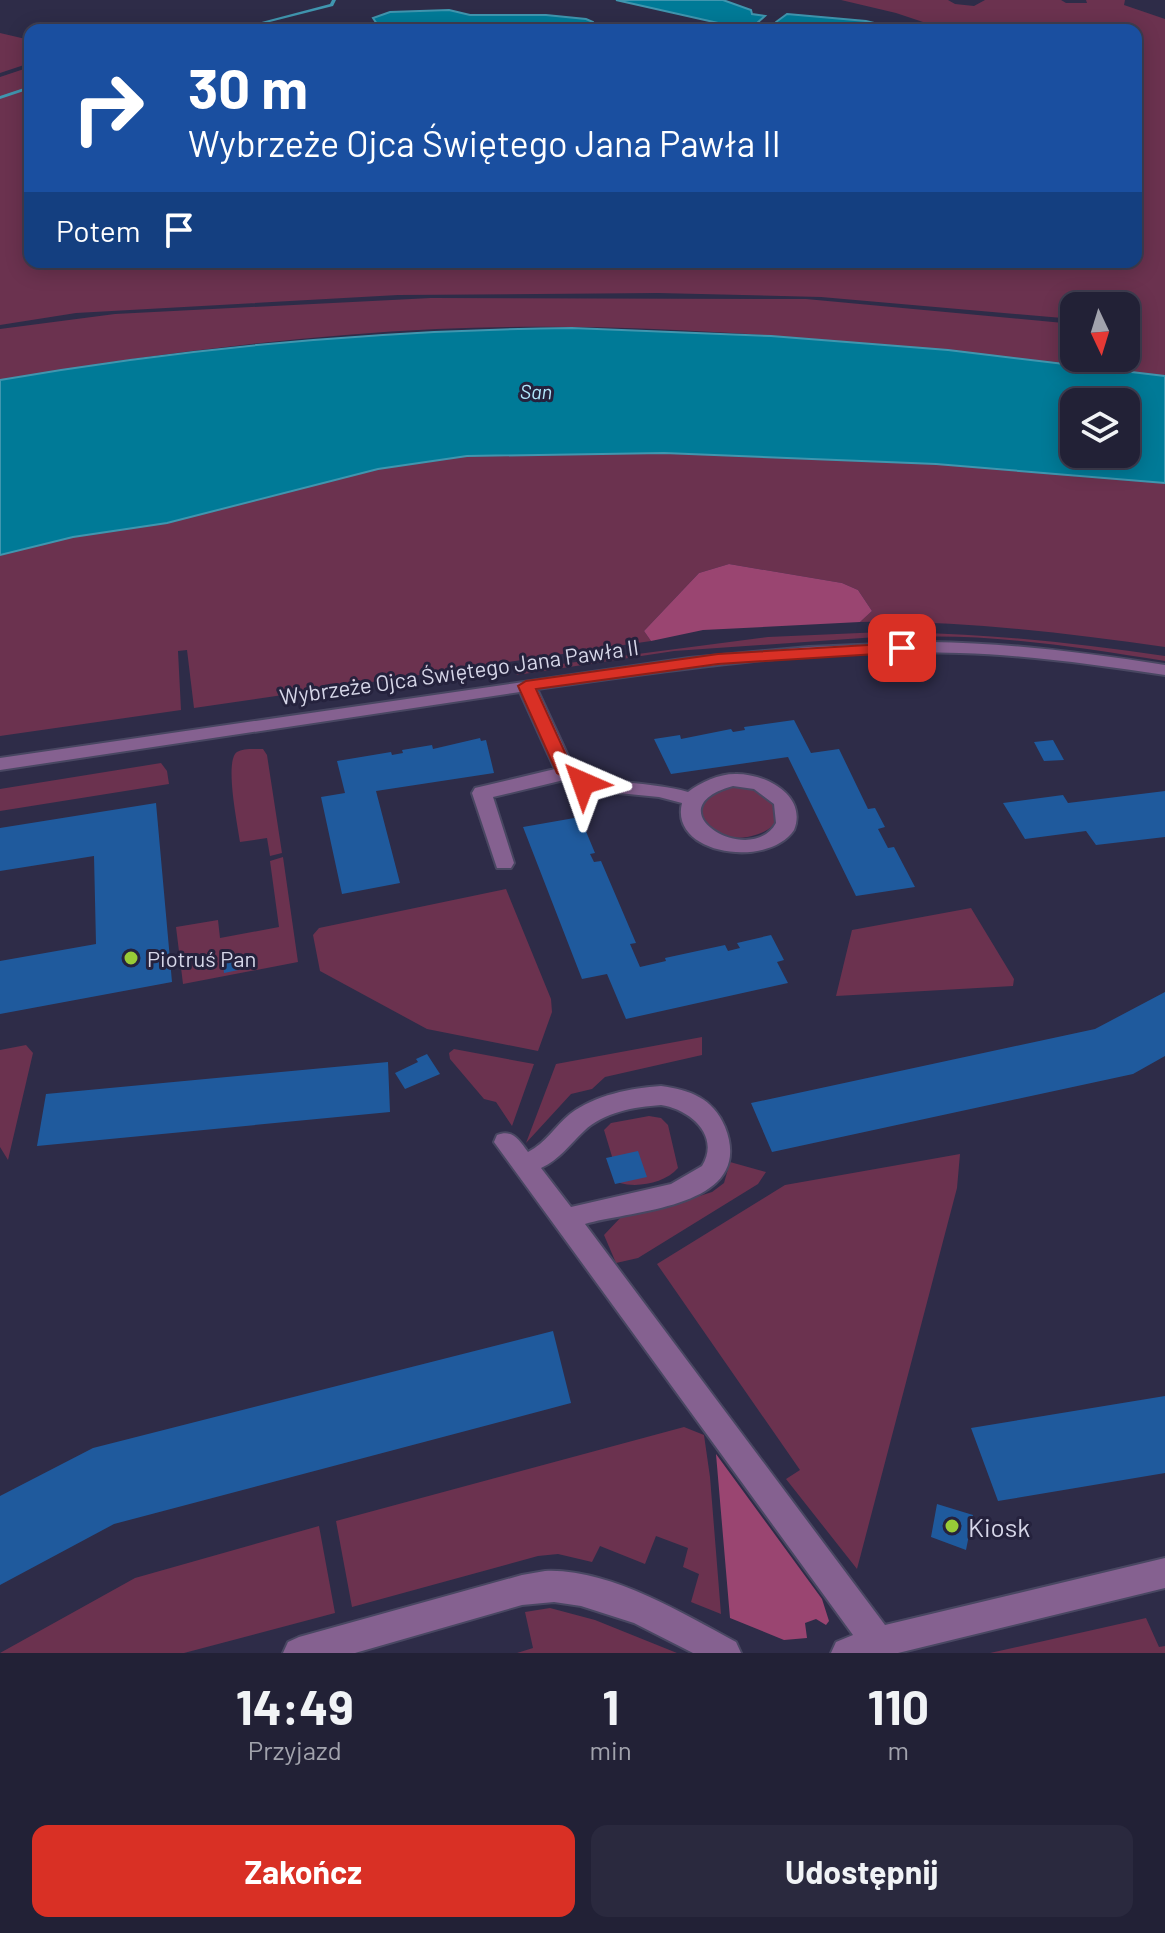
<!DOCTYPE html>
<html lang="pl">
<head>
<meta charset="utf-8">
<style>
	body { margin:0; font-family:Barlow,sans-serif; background:#2a293e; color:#f1f3f6; height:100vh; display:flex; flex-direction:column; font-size:30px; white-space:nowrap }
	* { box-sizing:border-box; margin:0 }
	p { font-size:26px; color:#a2a3ad }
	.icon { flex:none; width:44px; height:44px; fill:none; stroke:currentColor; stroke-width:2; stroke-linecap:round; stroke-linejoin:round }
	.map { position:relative; height:1653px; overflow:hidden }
	.details { display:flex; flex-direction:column; background:#222136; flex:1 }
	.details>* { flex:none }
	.hud { position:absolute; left:24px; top:24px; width:1118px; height:244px; border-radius:16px; box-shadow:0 4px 20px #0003,0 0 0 2px #3f3e51; background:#1a4fa0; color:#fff; overflow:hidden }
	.needle { width:52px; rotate:176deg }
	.fabs { position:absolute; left:1060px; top:292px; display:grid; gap:16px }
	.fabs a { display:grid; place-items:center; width:80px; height:80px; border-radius:16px; background:#222136; box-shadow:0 4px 20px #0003,0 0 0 2px #3f3e51; font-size:40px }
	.pin { position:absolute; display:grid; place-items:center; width:68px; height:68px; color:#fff; margin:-34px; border-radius:16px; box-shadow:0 4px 12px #0006 }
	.me { position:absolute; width:88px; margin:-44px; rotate:317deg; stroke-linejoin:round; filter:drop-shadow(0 0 6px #0008) }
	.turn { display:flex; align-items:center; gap:28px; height:168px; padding:0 32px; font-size:36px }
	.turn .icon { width:104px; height:104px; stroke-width:2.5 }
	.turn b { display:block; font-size:56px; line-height:68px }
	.then { display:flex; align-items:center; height:76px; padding:0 32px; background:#0003; gap:16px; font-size:30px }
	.eta { display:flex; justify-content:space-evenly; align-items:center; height:136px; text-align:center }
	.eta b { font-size:48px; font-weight:700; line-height:56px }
	.button { display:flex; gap:16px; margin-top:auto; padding:16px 32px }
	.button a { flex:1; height:92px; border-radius:16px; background:#d93025; color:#fff; font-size:32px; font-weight:700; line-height:92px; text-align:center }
	.button a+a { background:#2a293e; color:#f1f3f6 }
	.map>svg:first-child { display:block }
	.green { fill:#6b324f }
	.forest { fill:#9a4571 }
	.water { fill:#007a97; stroke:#4096af; stroke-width:2; fill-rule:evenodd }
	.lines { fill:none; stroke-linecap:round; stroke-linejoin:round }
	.stream { fill:#4096af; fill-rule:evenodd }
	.building { fill:#1f5a9d }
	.minor-casing { stroke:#494762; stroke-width:4 }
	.minor { fill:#856190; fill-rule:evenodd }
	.route { fill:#d93025; stroke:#8d1f18; stroke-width:2 }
	.poi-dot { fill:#98cb37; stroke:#25223d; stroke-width:3 }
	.labels { text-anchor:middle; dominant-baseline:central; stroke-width:6; stroke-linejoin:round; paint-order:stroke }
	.far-water-label { font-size:20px; font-style:italic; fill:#b1e7fb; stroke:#25223d }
	.street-label { font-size:22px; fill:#d6d6e8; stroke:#25223d }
	.poi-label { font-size:22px; fill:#d6d6e8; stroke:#25223d; text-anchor:start }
	.near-poi-label { font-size:26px; fill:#d6d6e8; stroke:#25223d; text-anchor:start }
</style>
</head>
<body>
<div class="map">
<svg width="1165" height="1653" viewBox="0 0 1165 1653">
	<rect width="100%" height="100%" fill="#2e2c48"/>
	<path class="green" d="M841,0h107l7,4 19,2 11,-6h76l5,3h21l-1,-3h39l-1,5 41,14v357c-241,-28 -485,-58 -728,-47 -146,7 -292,26 -437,51v-51l115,-15 316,-16 375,1 268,25v34h52v-52h-52v13l-253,-22 -163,-4 -260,2 -322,18 -76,12v-248l30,-10v195h1106v-232h-189l-51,-17z
		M0,33l30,7v23l-30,10z
		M664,453l272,11 229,19v164c-102,-14 -203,-27 -305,-25l12,-11 -14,-21 -16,-7 -113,-19 -30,9 -55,58 7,10 -457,67 -7,-58 -9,1 3,59 -181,26v-181l73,-18 94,-14 211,-54 89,-13z
		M883,632l-6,5 -203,14 -157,24 -2,-5 253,-33z
		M911,633c85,1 170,11 254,23v5c-83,-13 -168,-27 -252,-24z
		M263,749l4,6 15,98 -12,3 -3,-18 -27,4c-2,-16 -16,-81 -3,-90 6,-4 18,-3 26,-3z
		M161,763l6,8 2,13 -169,27v-22z
		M725,787c16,0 34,0 46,13 36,41 -88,59 -70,0z
		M283,857l15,105 -115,22 -7,-57 42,-7 2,18 59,-11 -9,-66z
		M506,889l45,110 1,13 -14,39 -111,-22 -107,-58 -7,-36 6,-7z
		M971,908l43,71 -1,7 -177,10 16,-66z
		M702,1037v18l-97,22 -13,12 -21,5 -45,49 30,-79z
		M26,1045l7,8 -25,107 -8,-13v-97z
		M454,1049l80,15 -22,62 -16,-24 -12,-3 -34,-40 -1,-6z
		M649,1116l12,2 7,7 10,43c-13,15 -40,20 -58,15l-16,-53 7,-7z
		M960,1154l-3,34 -100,381 -71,-90 14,-9 -143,-206 128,-79z
		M730,1162l36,10 -8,12 -120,74 -22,5 -12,-28 18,-19 40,-8 50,-16 12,-9z
		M684,1427l20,8 6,42 11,137 -30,-12 8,-28 -16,-7 5,-19 -32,-12 -11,28 -45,-18 -8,16 -34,-8 -20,2 -186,51 -16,-86z
		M319,1526l16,87 -151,40h-184l135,-75z
		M550,1608l45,12 82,33h-160l16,-5 -8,-36z
		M1146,1618l13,29 6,-1v7h-175z"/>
	<path class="forest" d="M729,564l113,19 16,7 14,21 -12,11 -157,8 -52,11 -7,-10 55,-58z
		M716,1454l106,145 7,22 -3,4 -10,-6 -11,4 2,15 -23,2 -54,-22z"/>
	<path class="water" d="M616,0h107l28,10 1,4 13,2 -8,7 -30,2z
		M449,10l21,5h76l40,4 7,3 3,8h-215l-8,-12 17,-6z
		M787,14l79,7 37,9h-129l2,-8z
		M572,328l199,8 177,14 217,26v107l-229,-19 -272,-11 -197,3 -89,13 -211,54 -94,14 -73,18v-175c190,-33 379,-50 572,-52zM1074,402h52v52h-52z"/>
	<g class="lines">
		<path class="stream" d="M332,0h4l-3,6 -95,24h-7l99,-26z
			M30,86v3l-30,10v-3z"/>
	</g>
	<path class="building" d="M794,720l17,33 28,-4 29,60 7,-1 10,19 -7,2 10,19 6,-1 21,40 -59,9 -68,-139 -117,17 -17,-35 26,-4 1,4 50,-10 2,3 12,-2 -1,-3z
		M480,738l1,3 5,-1 8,33 -118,18 24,92 -58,11 -21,-97 24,-4 -8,-32 54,-9 1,3 11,-2 -1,-3 30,-5 1,4z
		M1053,740l11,20 -20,1 -10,-19z
		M1165,791v46l-69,8 -10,-14 -61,8 -22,-36 60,-8 5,8z
		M156,803l16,179 -172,32v-53l96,-17 -2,-88 -94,15v-43z
		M580,817l15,36 -5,1 4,8 7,-1 35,82 -6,1 10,23 26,-6 -1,-3 60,-13 3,6 12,-3 -3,-5 34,-8 13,25 -7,2 11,21 -162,36 -19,-45 -25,5 -59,-152z
		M251,957l2,10 -29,6 -1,-10z
		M1165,992v64l-32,18 -361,78 -21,-49 344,-74z
		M427,1054l13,20 -35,15 -10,-16 23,-11 -2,-3z
		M388,1062l2,50 -353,34 9,-52z
		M638,1151l9,26 -32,7 -9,-26z
		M553,1331l18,72 -457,121 -114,61v-89l93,-48z
		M1165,1396v77l-167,28 -27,-73z
		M937,1504l36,11 -7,35 -35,-13z"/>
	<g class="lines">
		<defs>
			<path id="minor" d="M930,642c79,1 157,11 235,23v10c-68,-10 -136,-20 -205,-22 -142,-5 -284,16 -423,36l37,80c35,17 77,12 114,23 13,-10 31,-18 47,-18 29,-1 73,21 59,56 -26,39 -125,25 -112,-27l-23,-6 -61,-6 -34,-11 -71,17 21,66 -3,5h-14l-25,-75 3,-5 80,-19 -35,-77 -520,78v-12l689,-100 120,-11zM733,786l21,3 20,15 2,19c-25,46 -126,-14 -43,-37z
				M661,1086c29,4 52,12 64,41 32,81 -92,83 -140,97l300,401 280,-67v30l-267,65h-67l5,-11 17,-7 -359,-493 3,-7c16,-6 22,5 31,17 18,-9 27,-26 42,-38 25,-19 61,-26 91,-28zM661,1105c28,4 60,30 41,61l-31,18 -100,23 -30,-39c19,-9 28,-23 43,-37 20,-19 50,-24 77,-26z
				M545,1571c63,-3 137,42 191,71l5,11h-48l-59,-30 -53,-17 -27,-4 -32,3 -167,48h-72l5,-11 11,-5 223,-62z"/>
		</defs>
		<use href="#minor" class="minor-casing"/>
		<use href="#minor" class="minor"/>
	</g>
	<path class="route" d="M902,643l8,5 -2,4 -190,12 -182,25 37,81 19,13 -9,6 -26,-16 -39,-87 8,-5 192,-27z"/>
	<g class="poi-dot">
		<circle cx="131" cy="958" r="8"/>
		<circle cx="952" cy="1526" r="8"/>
	</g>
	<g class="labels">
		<g class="far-water-label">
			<text transform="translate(536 391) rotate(1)">San</text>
		</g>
		<g class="street-label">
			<text transform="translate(459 671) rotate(-8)">Wybrzeże Ojca Świętego Jana Pawła II</text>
		</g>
		<g class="poi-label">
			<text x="147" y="958">Piotruś Pan</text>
		</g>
		<g class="near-poi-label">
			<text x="968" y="1526">Kiosk</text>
		</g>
	</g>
</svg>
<div class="fabs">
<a><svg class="needle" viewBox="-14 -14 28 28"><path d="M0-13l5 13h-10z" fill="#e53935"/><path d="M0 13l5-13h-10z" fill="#a2a3ad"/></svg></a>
<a><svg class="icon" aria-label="layers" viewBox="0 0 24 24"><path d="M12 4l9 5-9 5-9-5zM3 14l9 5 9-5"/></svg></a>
</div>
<div class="pin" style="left:902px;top:648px;background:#d93025"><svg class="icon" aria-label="arrive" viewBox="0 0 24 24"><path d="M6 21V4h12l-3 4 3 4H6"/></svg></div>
<svg class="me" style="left:583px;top:783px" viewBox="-20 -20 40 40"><path d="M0-17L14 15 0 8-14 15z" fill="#d93025" stroke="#fff" stroke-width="4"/></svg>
<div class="hud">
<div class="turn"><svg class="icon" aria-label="right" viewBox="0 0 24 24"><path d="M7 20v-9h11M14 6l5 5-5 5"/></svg><div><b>30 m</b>Wybrzeże Ojca Świętego Jana Pawła II</div></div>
<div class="then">Potem<svg class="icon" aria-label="arrive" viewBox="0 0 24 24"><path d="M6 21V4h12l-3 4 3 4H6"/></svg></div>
</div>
</div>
<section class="details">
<div class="eta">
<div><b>14:49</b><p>Przyjazd</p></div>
<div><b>1</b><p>min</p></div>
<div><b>110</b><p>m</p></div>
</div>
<div class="button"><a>Zakończ</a><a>Udostępnij</a></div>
</section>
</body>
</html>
